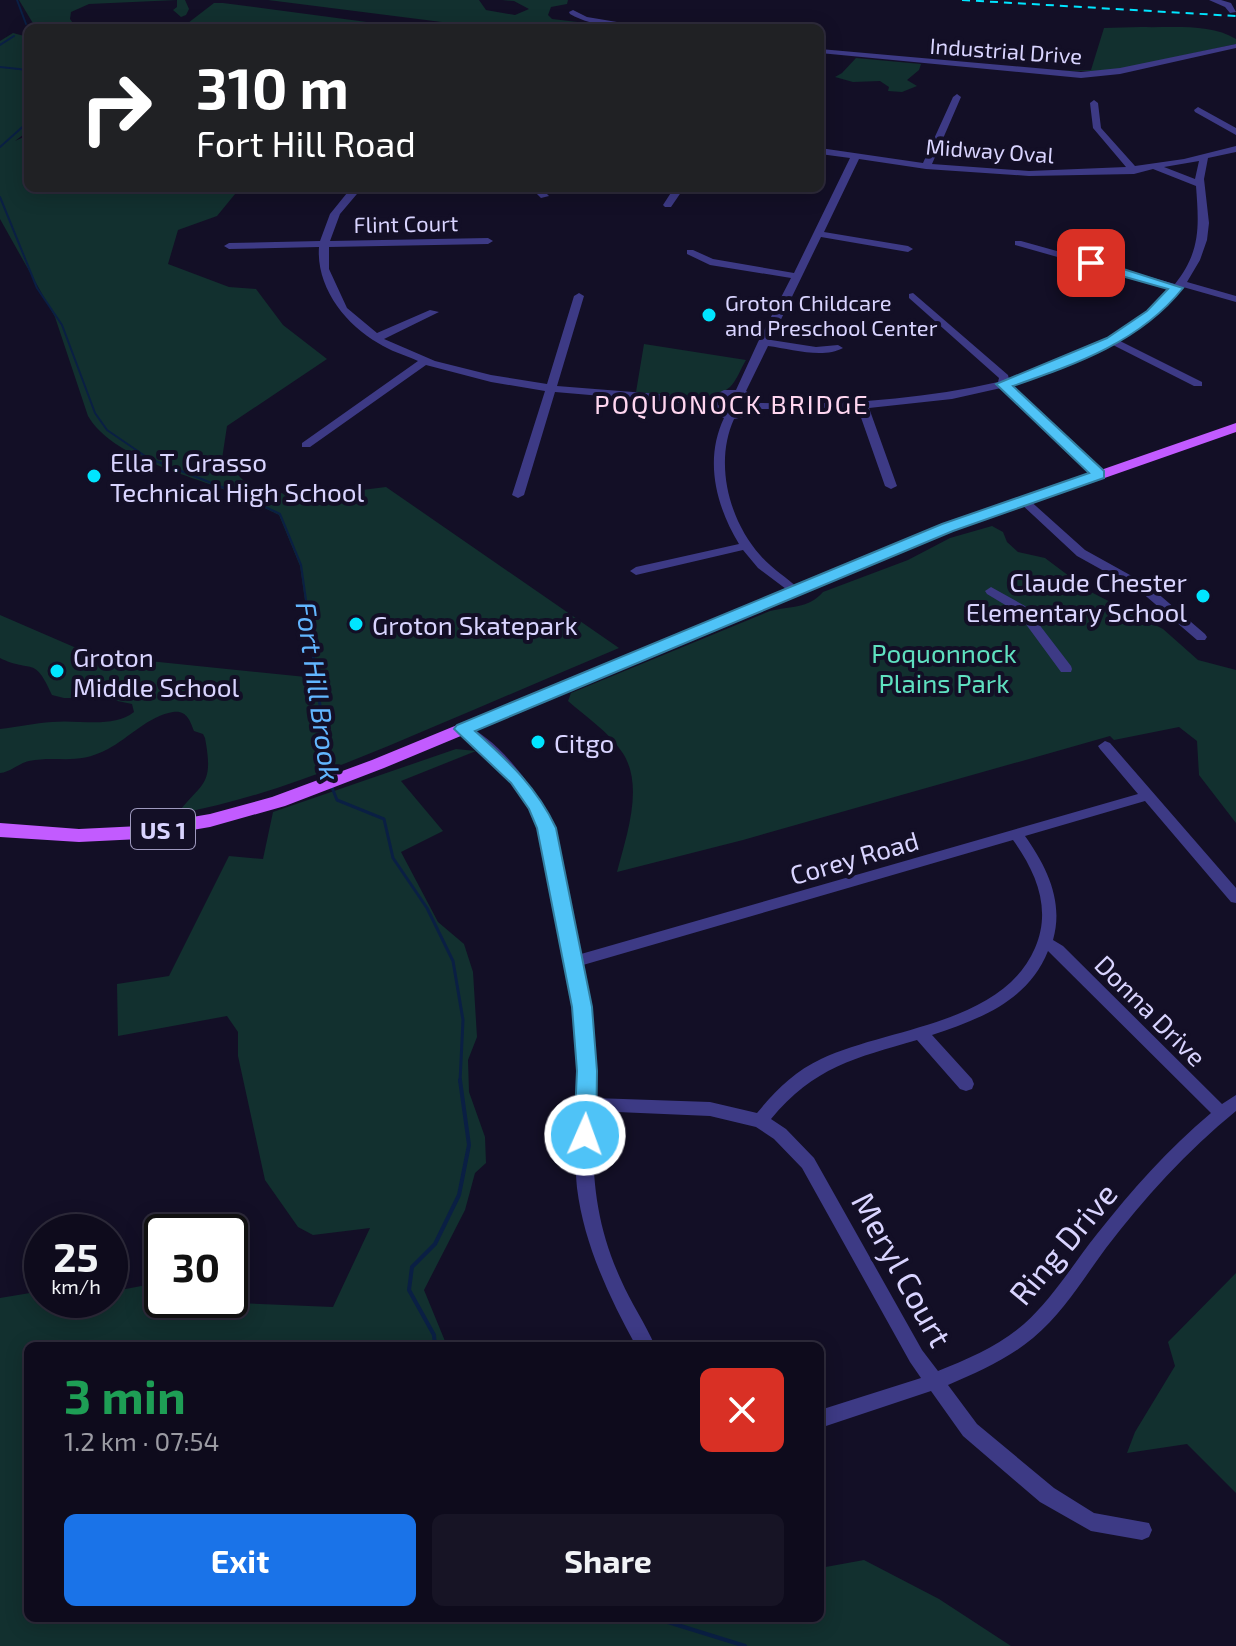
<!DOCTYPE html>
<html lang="en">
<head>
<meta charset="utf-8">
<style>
	body { margin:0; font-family:"Exo 2",sans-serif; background:#171425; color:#f1f3f6; height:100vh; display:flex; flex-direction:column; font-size:30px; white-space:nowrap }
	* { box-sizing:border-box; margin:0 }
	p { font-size:26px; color:#9b9ba3 }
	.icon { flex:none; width:44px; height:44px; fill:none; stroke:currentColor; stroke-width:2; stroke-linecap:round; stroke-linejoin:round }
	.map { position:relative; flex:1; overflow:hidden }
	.details { position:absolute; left:24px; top:1342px; width:800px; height:280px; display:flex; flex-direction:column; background:#0e0b1c; border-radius:12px; box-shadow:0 4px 20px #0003,0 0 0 2px #2e2b3b }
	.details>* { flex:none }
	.banner { position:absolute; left:24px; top:24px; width:800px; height:168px; border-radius:12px; box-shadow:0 4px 20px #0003,0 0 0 2px #2e2b3b; background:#202124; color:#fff; overflow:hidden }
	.speed { position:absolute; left:24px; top:1214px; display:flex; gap:16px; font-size:40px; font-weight:700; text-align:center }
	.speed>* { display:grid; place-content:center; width:104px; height:104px; border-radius:50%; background:#0e0b1c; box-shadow:0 4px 20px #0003,0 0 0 2px #2e2b3b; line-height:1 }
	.speed small { font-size:20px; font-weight:400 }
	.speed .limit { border:4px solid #111; border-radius:12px; background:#fff; color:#111 }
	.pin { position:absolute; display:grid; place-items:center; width:68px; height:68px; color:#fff; margin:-34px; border-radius:16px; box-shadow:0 4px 12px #0006 }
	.me { position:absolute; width:88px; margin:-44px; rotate:2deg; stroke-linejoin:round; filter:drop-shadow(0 0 6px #0008) }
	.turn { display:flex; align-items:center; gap:28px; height:168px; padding:0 40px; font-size:36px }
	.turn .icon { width:104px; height:104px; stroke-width:2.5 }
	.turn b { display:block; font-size:56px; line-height:68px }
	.round { display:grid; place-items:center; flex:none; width:84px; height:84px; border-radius:12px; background:#171425 }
	.headline { display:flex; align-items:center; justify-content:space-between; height:136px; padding:0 40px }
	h1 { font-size:48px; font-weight:700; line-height:60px; color:#1e9e55 }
	.button { display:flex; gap:16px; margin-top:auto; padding:16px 40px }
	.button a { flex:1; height:92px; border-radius:12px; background:#1a73e8; color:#fff; font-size:32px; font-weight:700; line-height:92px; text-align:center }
	.button a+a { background:#171425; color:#f1f3f6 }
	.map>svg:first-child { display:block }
	.green { fill:#12302f }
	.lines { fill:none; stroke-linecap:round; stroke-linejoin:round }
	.stream-far2 { stroke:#0a1f44; stroke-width:2 }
	.stream-far1 { stroke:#0a1f44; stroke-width:3 }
	.stream { stroke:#0a1f44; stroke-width:4 }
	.minor { fill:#3d3a85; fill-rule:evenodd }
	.major { fill:#c25bff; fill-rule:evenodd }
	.rail { stroke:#00e5ff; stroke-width:2; stroke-dasharray:8 6; stroke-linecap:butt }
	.route { fill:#4fc3f7; stroke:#337fa1; stroke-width:2 }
	.poi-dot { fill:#00e5ff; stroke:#130f26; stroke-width:3 }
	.labels { text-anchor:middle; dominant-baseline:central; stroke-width:8; stroke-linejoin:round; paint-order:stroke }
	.far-street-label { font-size:22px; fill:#d9d4ff; stroke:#130f26 }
	.far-poi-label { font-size:22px; fill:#d9d4ff; stroke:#130f26; text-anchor:start }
	.shield { fill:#130f26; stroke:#9e99be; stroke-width:2 }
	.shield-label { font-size:24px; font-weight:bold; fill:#d9d4ff }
	.far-quarter-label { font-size:26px; letter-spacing:2px; fill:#ffd6f0; stroke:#130f26 }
	.poi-label { font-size:26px; fill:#d9d4ff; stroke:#130f26; text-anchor:start }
	.park-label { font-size:26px; fill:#5fe0c0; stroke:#130f26 }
	.street-label { font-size:26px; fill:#d9d4ff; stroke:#130f26 }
	.water-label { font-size:28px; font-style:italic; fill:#62b6ff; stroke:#130f26 }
	.near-street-label { font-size:32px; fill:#d9d4ff; stroke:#130f26 }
</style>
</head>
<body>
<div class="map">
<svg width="1236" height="1646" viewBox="0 0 1236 1646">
	<rect width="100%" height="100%" fill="#130f26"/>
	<path class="green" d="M19,0h166l4,9 -3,6 -5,2 -8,-7 4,-3v-7l-88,4 -18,8 -1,7 5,7 -20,2 -21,-3z
		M268,0h211l7,10 29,5 14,-6 -15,-8 -12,-1h66l-1,4 -16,3 -3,8 4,4 77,9h-140z
		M214,3h9l189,25h-225l1,-5z
		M1141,27c30,1 69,-4 95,12v5l-125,27h-53l33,-1 13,-42z
		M13,33l15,4v94l-13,10 13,-6v53h212l-23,28 -39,14 -10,34 61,23 27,2 27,36 44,34 -100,67 -5,33 27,27 63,14 46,-14 4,4 24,-3 233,161c-62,26 -124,53 -186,79 -84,36 -166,70 -256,87 26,-33 37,-28 28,-76l-2,-4 -9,-3c-4,-10 -7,-21 -21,-19 -25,4 -44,26 -65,37 -32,17 -50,6 -79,12 -10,2 -18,11 -29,12v-44c17,-2 35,-6 52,-7 27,-3 60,7 82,-10l-2,-8 -29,-6h-39l-12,-3c-18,-41 -20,-21 -52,-37v-43l74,32 36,10 206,21 -16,-112 -21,-51c-17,-8 -34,-17 -51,-24 -42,-17 -116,-34 -140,-75l-33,-99 -55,-98v-178z
		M856,58l65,6 -2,6 -12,10 10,6 -15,6 -14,-1 1,-4 -9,-6 -27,1 -18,-5 7,-4z
		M644,344l102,16c-5,8 -9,20 -16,27 -22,19 -68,7 -94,5z
		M992,526l11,6 4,10 11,10 27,6 44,33 74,38 35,31 38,10v153l-37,-48 -2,-34 -18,-14 -65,13 -4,-4 -367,104 -126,32c9,-35 28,-87 5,-120 -13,-20 -37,-36 -54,-51l3,-8 199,-82c20,-5 38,-2 53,-19l85,-32 42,-22z
		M456,749l20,2 -75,30 42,50 -42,21 37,70 26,22 9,28 4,65 -9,23 1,32 16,45 1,26 -11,10 -10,37 -41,80 23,56h-419v272h792v-50l44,-8 75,39 72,47h-1011v-348l42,-7v9h68v-8l52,-10v18l171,7 37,-79 -57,7 -15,-8 -33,-47 -27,-124v-24l-11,-16 -109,20 -1,-52 52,-8 60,-120 34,3 10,-47z
		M1236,1273v220l-49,-49 -60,9 8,-21 40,-66 -7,-24z"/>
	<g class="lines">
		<path class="stream-far2" d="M17,0l9,24
			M0,45l14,-9
			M0,67l28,3
			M0,147l28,-25
			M0,197l37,91 25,37 33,88 12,17 41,28 84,33 48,23 21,51 10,70"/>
		<path class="stream-far1" d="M310,633l20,145
			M331,785l6,15 47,19 9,39 34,50 26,53 10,59 -3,62"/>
		<path class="stream" d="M435,1346l-1,-11 -25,-45 3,-23 23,-23 24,-49 10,-50 -9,-65
			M655,1618l90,28"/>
		<path class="minor" d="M1209,0h12l10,3 5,9 -6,1 -5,-6z
			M573,10l14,7 66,11c-27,0 -59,0 -83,-14l-1,-2z
			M1236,44v4l-116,26 -39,4 -261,-25v-4l261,23 39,-4z
			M820,78l5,2 -5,4z
			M957,94l4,3 -29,67 97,7 97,-4 -33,-39 -3,-25 4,-3 4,3 3,25 34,38 49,-7 52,-13v6l-28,6 -4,21 5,44 -2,17 -7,20 -13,22 49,14v6l-53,-15 -24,26 -41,27 84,42v4h-8l-83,-42 -60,29 -41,13 93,87v4h-8l-94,-89 -49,11 -83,9 28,78 -6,3 -6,-3 -27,-77h-99l-11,7 -14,3c-20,44 -5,101 26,136 11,13 26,22 38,33l2,3 -6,4 -36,-27 -15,-18 -107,25 -6,-4 6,-4 103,-23c-23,-38 -35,-84 -15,-126l-11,-5 -6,-8 -152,-13 -31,103 -6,3 -6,-3 33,-104 -54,-9 -65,-17 -116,82h-8v-4l116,-82c-13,-6 -28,-10 -40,-18 -33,-19 -62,-56 -59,-96l-90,2 -5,-3 5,-3 91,-2 10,-27 17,-21 -15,-5h30l-22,26 -10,27 158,-3 5,3 -5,3 -159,3v22l18,39 30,25 53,-23 9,2 -55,27 51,22 56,14 56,9 27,-88 5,-3 5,3 -27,90 152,12 15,-8h12l22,-48 33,-64 -81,-13 -23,-11v-4h6l20,9 81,14 56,-115 -30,-4v-6l103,15 30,-66zM859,159l67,10 103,7 105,-2 19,-5 43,17c3,40 5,65 -21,98l-154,-43h-6v4l156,44c-43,47 -103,72 -162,90l-1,-4 -95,-82 -4,1v4l90,80 -1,4c-80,18 -157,23 -239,21l-1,-4 -12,-8 22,-45c23,3 55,13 75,2l-5,-3 -22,2 -45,-7 50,-103 87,15 5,-3 -5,-3 -84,-14zM1199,161l-4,18 -31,-12zM730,395l12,2 7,5v5l-16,6 -15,-8v-3z
			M1198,107l38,21v7l-41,-23 -1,-2z
			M531,188h10l8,8 -8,2z
			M674,188h10l-13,19h-6l-2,-2z
			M1023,497l4,1 58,52 63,35 57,49 2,3 -2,3h-8l-57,-49 -63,-35 -58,-54 -2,-2z
			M991,587l34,19 46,60 1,3 -1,3h-10l-44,-60 -30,-18 -2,-3z
			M463,724c36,14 76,69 91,104l27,126 557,-160 -38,-45 -2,-3 7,-5 5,2 126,145v15l-5,-1 -86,-101 -120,35c22,31 39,66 28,104l10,6 159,158 14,-9v16c-49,40 -92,87 -130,137 -23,31 -43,65 -73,90 -25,21 -55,34 -85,47l29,39 77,64 40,25 55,10 3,7 -3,7 -7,3 -51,-9 -51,-29 -77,-66 -32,-45 -111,37v-18l101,-32 -11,-16 -108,-194 -28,-29 -18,-12 -46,-11 -116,-5c-3,62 1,112 27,169 10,23 24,43 34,66h-19c-27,-49 -52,-102 -59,-158 -4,-40 2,-81 2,-121 -1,-61 -13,-121 -26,-180 -5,-25 -9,-53 -20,-76 -17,-32 -46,-57 -75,-79l-2,-3 2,-3zM1013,840c23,32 39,69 22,108 -33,77 -146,79 -214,111 -26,12 -46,32 -64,54l-47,-11 -116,-4 -1,-65 -10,-68zM1048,951l163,162c-43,36 -79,77 -114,121 -24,30 -44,64 -73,90 -25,22 -56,35 -86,47l-16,-21 -108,-192 -28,-29 -15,-10c43,-52 84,-61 146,-79l43,49 6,2 6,-2 2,-5 -2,-5 -40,-44c48,-16 96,-34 116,-84z"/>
		<path class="major" d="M1236,423v9l-283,99 -569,237 -99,38 -75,21 -70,12 -61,3 -79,-5v-14l79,6 61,-3 70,-12 62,-17 100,-37 571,-235z"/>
		<path class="rail" d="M962,0l274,16"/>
	</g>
	<path class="route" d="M1086,260h9l88,28c-43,54 -107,76 -170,98l91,85v7l-151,53 -478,200c33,30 62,56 81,97l36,179 5,64 -1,64 -4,6 -7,3 -7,-3 -4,-6 3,-64 -5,-64 -35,-179 -8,-19 -18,-26 -57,-54 3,-4 485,-201 147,-51 -93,-89 111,-46 40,-27 21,-22 -82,-23z"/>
	<g class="poi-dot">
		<circle cx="709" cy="315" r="8"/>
		<circle cx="94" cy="476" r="8"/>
		<circle cx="1203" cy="596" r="8"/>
		<circle cx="356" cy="624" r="8"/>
		<circle cx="57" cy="671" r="8"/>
		<circle cx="538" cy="742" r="8"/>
	</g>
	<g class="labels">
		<g class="far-street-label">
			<text transform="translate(1006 50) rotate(4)">Industrial Drive</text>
			<text transform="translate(990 150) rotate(4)">Midway Oval</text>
			<text transform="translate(406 223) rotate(-1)">Flint Court</text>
		</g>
		<g class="far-poi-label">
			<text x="725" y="302">Groton Childcare<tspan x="725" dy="25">and Preschool Center</tspan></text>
		</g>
		<rect class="shield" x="131" y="809" width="64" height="40" rx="6"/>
		<g class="shield-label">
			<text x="163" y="829">US 1</text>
		</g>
		<g class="far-quarter-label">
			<text x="732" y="403">POQUONOCK BRIDGE</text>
		</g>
		<g class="poi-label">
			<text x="110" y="461">Ella T. Grasso<tspan x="110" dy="30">Technical High School</tspan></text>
			<text x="1187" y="581" text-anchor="end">Claude Chester<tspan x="1187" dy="30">Elementary School</tspan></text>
			<text x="372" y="624">Groton Skatepark</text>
			<text x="73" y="656">Groton<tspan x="73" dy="30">Middle School</tspan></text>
			<text x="554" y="742">Citgo</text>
		</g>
		<g class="park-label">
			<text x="944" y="652">Poquonnock<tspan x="944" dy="30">Plains Park</tspan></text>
		</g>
		<g class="street-label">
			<text transform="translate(854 857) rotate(-16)">Corey Road</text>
			<text transform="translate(1151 1010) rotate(45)">Donna Drive</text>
		</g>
		<g class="water-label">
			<text transform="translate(319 691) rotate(82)">Fort Hill Brook</text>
		</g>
		<g class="near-street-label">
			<text transform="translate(1062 1243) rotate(-50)">Ring Drive</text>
			<text transform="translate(903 1269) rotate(61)">Meryl Court</text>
		</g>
	</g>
</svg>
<div class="speed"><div>25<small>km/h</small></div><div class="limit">30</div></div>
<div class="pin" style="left:1091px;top:263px;background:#d93025"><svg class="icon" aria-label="arrive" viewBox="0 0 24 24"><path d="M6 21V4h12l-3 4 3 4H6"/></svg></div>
<svg class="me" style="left:585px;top:1135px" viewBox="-20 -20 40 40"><circle r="17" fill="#4fc3f7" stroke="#fff" stroke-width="3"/><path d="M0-11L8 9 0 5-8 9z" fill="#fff"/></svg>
<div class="banner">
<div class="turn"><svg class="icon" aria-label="right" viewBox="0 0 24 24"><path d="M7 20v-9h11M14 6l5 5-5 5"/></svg><div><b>310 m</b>Fort Hill Road</div></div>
</div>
<section class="details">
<div class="headline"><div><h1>3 min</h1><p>1.2 km · 07:54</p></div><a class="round" style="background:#d93025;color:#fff"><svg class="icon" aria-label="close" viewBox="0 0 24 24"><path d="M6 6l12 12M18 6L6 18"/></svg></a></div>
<div class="button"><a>Exit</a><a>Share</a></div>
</section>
</div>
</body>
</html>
